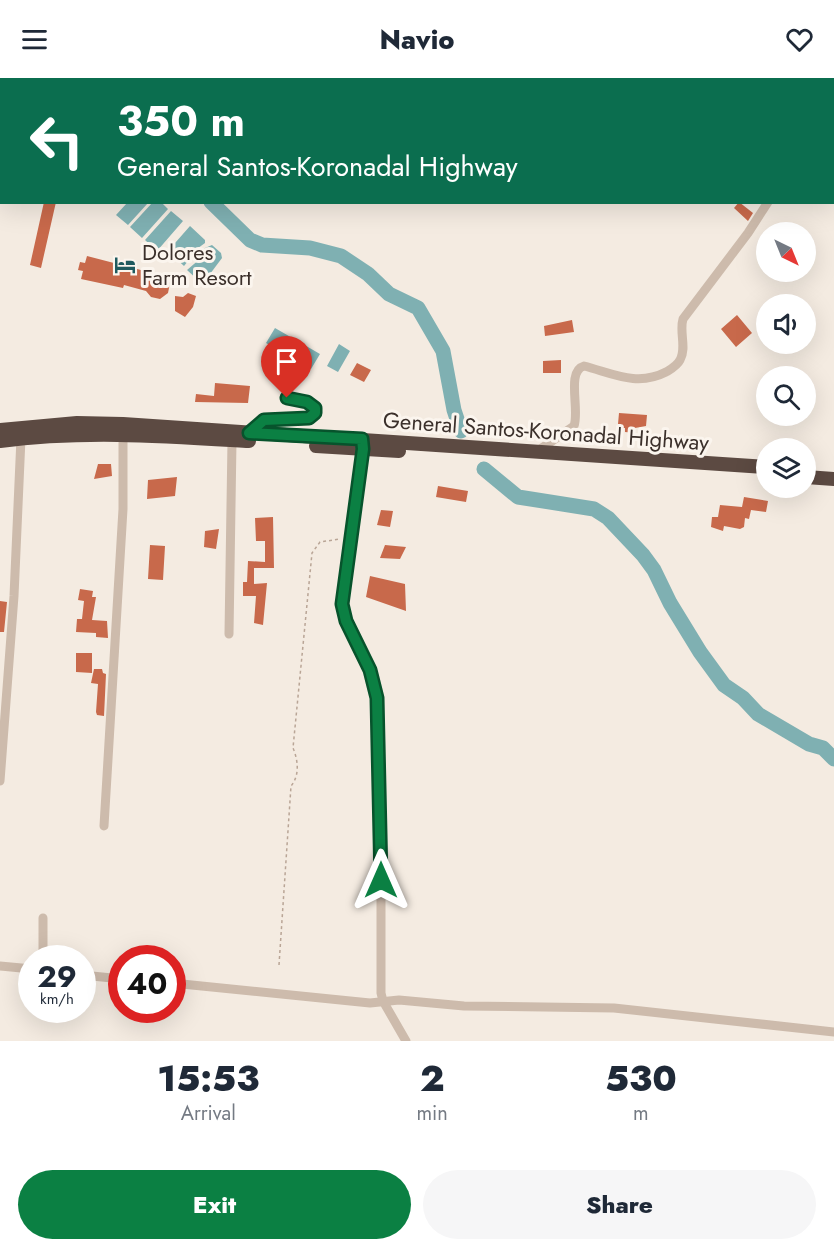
<!DOCTYPE html>
<html lang="en">
<head>
<meta charset="utf-8">
<style>
	body { margin:0; font-family:Jost,sans-serif; background:#f6f6f7; color:#1f2937; height:100vh; display:flex; flex-direction:column; font-size:22px; white-space:nowrap }
	* { box-sizing:border-box; margin:0 }
	p { font-size:20px; color:#747a83 }
	.icon { flex:none; width:33px; height:33px; fill:none; stroke:currentColor; stroke-width:2; stroke-linecap:round; stroke-linejoin:round }
	.map { position:relative; height:963px; overflow:hidden }
	.panel { display:flex; flex-direction:column; background:#fff; flex:1 }
	.panel>* { flex:none }
	.guide { position:absolute; left:0px; top:0px; width:834px; height:126px; box-shadow:0 6px 24px #0002; background:#0b6e4f; color:#fff; overflow:hidden }
	.needle { width:39px; rotate:137deg }
	.fabs { position:absolute; left:756px; top:144px; display:grid; gap:12px }
	.fabs a { display:grid; place-items:center; width:60px; height:60px; border-radius:50%; background:#fff; box-shadow:0 6px 24px #0002; font-size:30px }
	.speed { position:absolute; left:18px; top:867px; display:flex; gap:12px; font-size:30px; font-weight:700; text-align:center }
	.speed>* { display:grid; place-content:center; width:78px; height:78px; border-radius:50%; background:#fff; box-shadow:0 6px 24px #0002; line-height:1 }
	.speed small { font-size:15px; font-weight:400 }
	.speed .limit { border:9px solid #d22; background:#fff; color:#111 }
	.pin { position:absolute; display:grid; place-items:center; width:51px; height:51px; color:#fff; margin:-62px -26px; border-radius:50% 50% 50% 0; rotate:-45deg; box-shadow:0 0 6px #0007 }
	.pin .icon { rotate:45deg }
	.me { position:absolute; width:66px; margin:-33px; rotate:0deg; stroke-linejoin:round; filter:drop-shadow(0 0 4px #0008) }
	.turn { display:flex; align-items:center; gap:21px; height:126px; padding:0 18px; font-size:27px }
	.turn .icon { width:78px; height:78px; stroke-width:2.5 }
	.turn b { display:block; font-size:42px; line-height:51px }
	.eta { display:flex; justify-content:space-evenly; align-items:center; height:102px; text-align:center }
	.eta b { font-size:36px; font-weight:800; line-height:42px }
	.action { display:flex; gap:12px; margin-top:auto; padding:12px 18px }
	.action a { flex:1; height:69px; border-radius:36px; background:#0b8043; color:#fff; font-size:24px; font-weight:800; line-height:69px; text-align:center }
	.action a+a { background:#f6f6f7; color:#1f2937 }
	header { display:flex; justify-content:space-between; align-items:center; height:78px; padding:0 18px; background:#fff; font-size:27px; font-weight:800 }
	.map>svg:first-child { display:block }
	.water { fill:#7fb0b2 }
	.lines { fill:none; stroke-linecap:round; stroke-linejoin:round }
	.river { stroke:#7fb0b2; stroke-width:15 }
	.building { fill:#c8694b }
	.path { stroke:#b9a596; stroke-width:1.5; stroke-dasharray:3 3; stroke-linecap:butt }
	.minor { stroke:#cdbbac; stroke-width:9 }
	.highway { stroke:#5c4a42; stroke-width:14 }
	.route-casing { stroke:#07532c; stroke-width:15 }
	.route { stroke:#0b8043; stroke-width:10 }
	.labels { text-anchor:middle; dominant-baseline:central; stroke-width:6; stroke-linejoin:round; paint-order:stroke }
	.poi-label { font-size:22px; fill:#3b302b; stroke:#fbf5ee; text-anchor:start }
	.street-label { font-size:22px; fill:#3b302b; stroke:#fbf5ee }
</style>
</head>
<body>
<header><svg class="icon" aria-label="menu" viewBox="0 0 24 24"><path d="M4 6h16M4 12h16M4 18h16"/></svg>Navio<svg class="icon" aria-label="heart" viewBox="0 0 24 24"><path d="M12 20l-8-8c-3-5 5-10 8-4 3-6 11-1 8 4z"/></svg></header>
<div class="map">
<svg width="834" height="963" viewBox="0 0 834 963">
	<rect width="100%" height="100%" fill="#f4ebe1"/>
	<path class="water" d="M127,125h21l-20,22 -12,-10z
		M152,125h10l6,6 -26,29 -12,-11z
		M171,133l12,10 -26,30 -12,-11z
		M190,148l15,14v3l-11,8 -1,4 -9,11 -16,-15z
		M212,167l9,8 1,5 -18,24h-4l-13,-12 14,-12 4,-10z
		M275,250l45,26 -9,15 -45,-26z
		M339,266l11,7 -12,21 -11,-6z"/>
	<g class="lines">
		<path class="river" d="M35,0l3,2
			M211,124l39,38 12,5 48,3 31,8 27,18 21,20 29,14 25,43 11,59 7,21
			M484,391l34,28 76,12 14,9 35,37 11,15 16,33 30,49 24,33 19,13 15,16 51,30 14,4 11,11"/>
	</g>
	<path class="building" d="M44,124h12l-15,66 -11,-3z
		M739,124l14,11 -5,8 -14,-13z
		M87,178l77,20 6,7 -2,10 -8,6 -9,-2 -5,-6 -22,-6 -1,3 -42,-9 2,-8 -5,-1 2,-8 5,1z
		M188,215l8,3 -3,11 -8,10 -10,-6v-15l8,1z
		M737,237l15,18 -16,14 -15,-18z
		M572,242l2,12 -29,4 -1,-10z
		M561,282v13h-18v-12z
		M357,285l14,7 -7,12 -14,-7z
		M215,305l35,3 -2,17 -53,-1 1,-8 18,2z
		M619,335l28,2 -1,11 -11,2v5l-10,-1v-4h-4v-4h-3z
		M98,386h13l1,12 -18,3z
		M177,399l-2,19 -28,3 1,-19z
		M438,408l30,5 -2,11 -30,-5z
		M744,419l24,4 -2,11 -15,-2 -2,9 -4,-1 -1,9 -4,2 -16,-3 -1,5 -12,-4 1,-10h6l2,-12 22,2z
		M381,432l12,1 -3,16 -13,-2z
		M273,439l1,51h-20v16l13,-1 -4,42 -9,-2 2,-27h-13v-14h4l1,-21 17,1v-21h-9l-1,-23z
		M219,451l-3,20 -12,-2 1,-16z
		M150,467l15,1 -2,34 -15,-1z
		M385,467l21,2 -6,12 -20,-1z
		M370,498l35,8 1,27 -40,-14z
		M80,511l13,2 -1,6h4l-4,23 15,1 1,17 -12,-1v-4l-20,-1 1,-13h5l2,-18 -6,-1z
		M0,523l7,1 -3,30h-4z
		M76,575h16v20l-16,-1z
		M94,591h8l1,4 3,1 -2,42 -7,-1 -1,-3 2,-28 -7,-1z"/>
	<g class="lines">
		<path class="path" d="M279,887l12,-179c9,-11 7,-26 2,-38l19,-195 8,-11 20,-3"/>
		<path class="minor" d="M249,355l17,-14 43,-1 6,-5v-5l-8,-6 -20,-4
			M363,366l-21,160 4,17 24,49 7,28 4,118v177l2,8 23,40
			M536,374l38,-26c6,-16 -8,-55 10,-60 28,7 53,21 82,6 5,-3 11,-6 14,-12 7,-12 -1,-28 3,-41l65,-86 20,-31
			M229,556l3,-193
			M0,703l14,-185 7,-158
			M104,748l19,-317v-80
			M43,840v40
			M0,888l32,3
			M82,897l40,4
			M172,905l198,20 29,-3 65,6 150,2 220,24"/>
		<path class="highway" d="M0,352l77,-7 46,1 643,43
			M0,363c83,-11 166,-5 249,0
			M316,368l83,5
			M806,399l28,2"/>
	</g>
	<g class="lines">
		<defs>
			<path id="route" d="M287,320l20,4 8,6v5l-6,5 -45,2 -15,13 113,6 1,10 -21,155 4,17 24,49 7,28 4,182"/>
		</defs>
		<use href="#route" class="route-casing"/>
		<use href="#route" class="route"/>
	</g>
	<defs>
		<symbol id="hotel-bare" viewBox="-9 -9 18 18"><path d="M-6-4.5h1.5V1H6V5H4.5V3h-9V5H-6ZM-4 0a1.8 1.8 0 1 1 3.6 0ZM.5 0V-2.5h3Q6-2.5 6 0Z" fill="#1f5a5e" stroke="#fbf5ee" stroke-width="2.5" paint-order="stroke"/></symbol>
	</defs>
	<g fill-rule="evenodd">
		<use href="#hotel-bare" x="110" y="172" width="30" height="30"/>
	</g>
	<g class="labels">
		<g class="poi-label">
			<text x="142" y="174">Dolores<tspan x="142" dy="25">Farm Resort</tspan></text>
		</g>
		<g class="street-label">
			<text transform="translate(546 353) rotate(4)">General Santos-Koronadal Highway</text>
		</g>
	</g>
</svg>
<div class="fabs">
<a><svg class="needle" viewBox="-14 -14 28 28"><path d="M0-13l5 13h-10z" fill="#e53935"/><path d="M0 13l5-13h-10z" fill="#747a83"/></svg></a>
<a><svg class="icon" aria-label="sound" viewBox="0 0 24 24"><path d="M4 9h4l5-4v14l-5-4H4zM17 9q2 3 0 6"/></svg></a>
<a><svg class="icon" aria-label="search" viewBox="0 0 24 24"><circle cx="10" cy="10" r="6"/><path d="M15 15l6 6"/></svg></a>
<a><svg class="icon" aria-label="layers" viewBox="0 0 24 24"><path d="M12 4l9 5-9 5-9-5zM3 14l9 5 9-5"/></svg></a>
</div>
<div class="speed"><div>29<small>km/h</small></div><div class="limit">40</div></div>
<div class="pin" style="left:287px;top:320px;background:#d93025"><svg class="icon" aria-label="arrive" viewBox="0 0 24 24"><path d="M6 21V4h12l-3 4 3 4H6"/></svg></div>
<svg class="me" style="left:381px;top:802px" viewBox="-20 -20 40 40"><path d="M0-17L14 15 0 8-14 15z" fill="#0b8043" stroke="#fff" stroke-width="4"/></svg>
<div class="guide">
<div class="turn"><svg class="icon" aria-label="left" viewBox="0 0 24 24"><path d="M17 20v-9H6M10 6l-5 5 5 5"/></svg><div><b>350 m</b>General Santos-Koronadal Highway</div></div>
</div>
</div>
<section class="panel">
<div class="eta">
<div><b>15:53</b><p>Arrival</p></div>
<div><b>2</b><p>min</p></div>
<div><b>530</b><p>m</p></div>
</div>
<div class="action"><a>Exit</a><a>Share</a></div>
</section>
</body>
</html>
